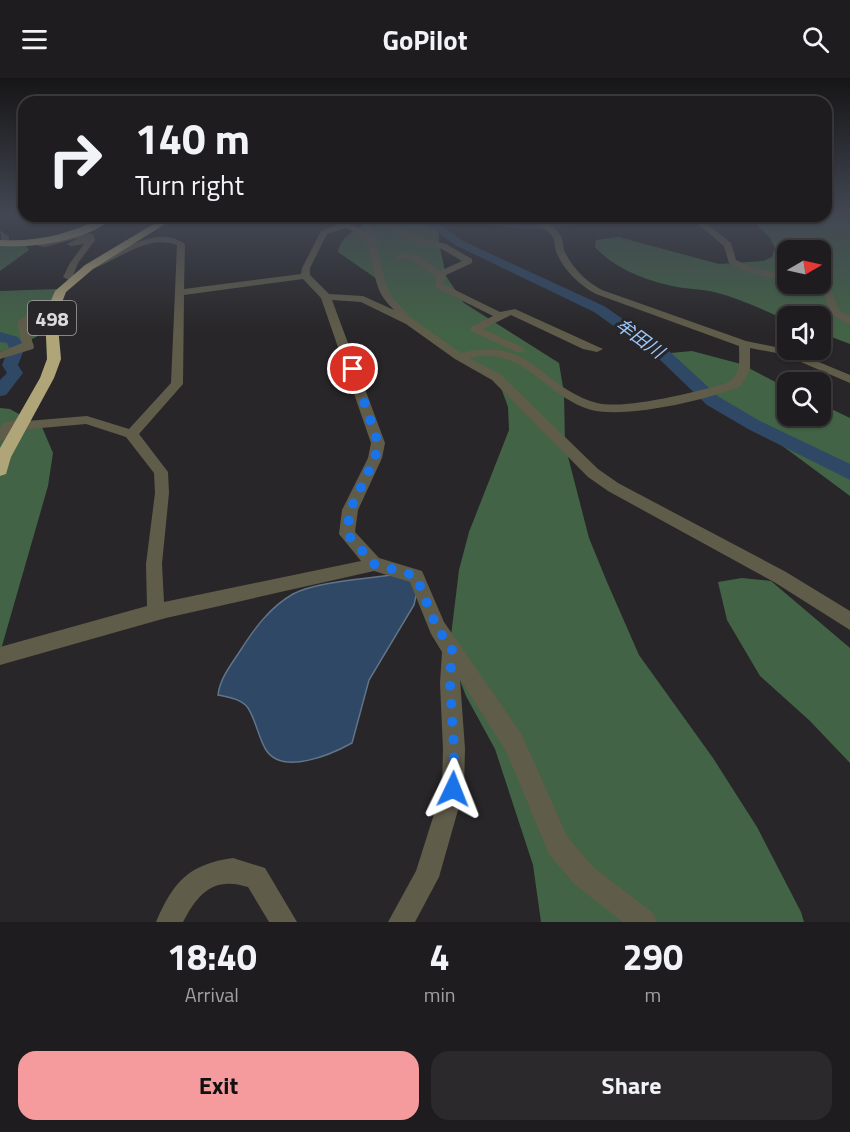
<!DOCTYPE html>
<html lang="en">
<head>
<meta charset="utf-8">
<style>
	body { margin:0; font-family:"Titillium Web","Noto Sans JP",sans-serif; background:#2b292b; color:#f1f3f6; height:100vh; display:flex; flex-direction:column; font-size:22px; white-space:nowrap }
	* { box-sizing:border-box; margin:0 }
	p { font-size:20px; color:#a1a1a4 }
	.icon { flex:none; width:33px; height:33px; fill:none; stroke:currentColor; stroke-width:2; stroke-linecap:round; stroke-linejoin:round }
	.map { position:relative; height:844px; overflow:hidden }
	.drawer { display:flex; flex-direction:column; background:#1e1c1e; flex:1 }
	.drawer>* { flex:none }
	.top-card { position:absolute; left:18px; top:18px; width:814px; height:126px; border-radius:18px; box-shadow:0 2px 4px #0004,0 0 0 2px #3c3a3c; background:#1e1c1e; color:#f1f3f6; overflow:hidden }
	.needle { width:39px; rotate:81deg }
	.fabs { position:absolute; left:777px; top:162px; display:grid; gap:12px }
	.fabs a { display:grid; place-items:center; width:54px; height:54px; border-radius:12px; background:#1e1c1e; box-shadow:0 2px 4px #0004,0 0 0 2px #3c3a3c; font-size:30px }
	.pin { position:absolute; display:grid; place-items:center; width:51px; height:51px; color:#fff; margin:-26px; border:3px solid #fff; border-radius:50%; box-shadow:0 2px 6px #0007 }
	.me { position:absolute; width:66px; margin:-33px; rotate:2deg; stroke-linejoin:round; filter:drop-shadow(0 0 4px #0008) }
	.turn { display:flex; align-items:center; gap:21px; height:126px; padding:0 18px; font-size:27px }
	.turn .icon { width:78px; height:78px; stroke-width:2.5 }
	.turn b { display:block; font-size:42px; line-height:51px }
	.eta { display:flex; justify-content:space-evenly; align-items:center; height:102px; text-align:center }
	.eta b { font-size:36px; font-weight:700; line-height:42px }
	.action { display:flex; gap:12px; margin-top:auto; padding:12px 18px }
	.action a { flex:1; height:69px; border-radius:18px; background:#f59b9e; color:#111; font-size:24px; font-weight:700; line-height:69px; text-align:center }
	.action a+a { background:#2b292b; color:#f1f3f6 }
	header { display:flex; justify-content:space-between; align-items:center; height:78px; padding:0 18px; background:#1e1c1e; font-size:27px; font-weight:700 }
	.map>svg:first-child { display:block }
	.forest { fill:#426346; fill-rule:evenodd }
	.water { fill:#2e4866; stroke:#627489; stroke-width:1.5 }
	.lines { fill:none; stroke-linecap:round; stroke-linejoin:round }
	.river { fill:#2e4866; fill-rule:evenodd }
	.minor { fill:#605c4a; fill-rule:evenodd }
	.highway { fill:#b0a479; fill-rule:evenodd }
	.route { stroke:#1a73e8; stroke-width:10; stroke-dasharray:0 18 }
	.labels { text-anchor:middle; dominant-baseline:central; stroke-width:6; stroke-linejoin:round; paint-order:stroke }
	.far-water-label { font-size:18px; font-style:italic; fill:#9bc9fe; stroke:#282628 }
	.shield { fill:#282628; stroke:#a6a5a6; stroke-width:1.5 }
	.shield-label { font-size:20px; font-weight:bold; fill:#dcdbdc }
</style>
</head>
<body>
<header><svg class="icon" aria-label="menu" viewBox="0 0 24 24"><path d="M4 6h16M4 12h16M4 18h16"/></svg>GoPilot<svg class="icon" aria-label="search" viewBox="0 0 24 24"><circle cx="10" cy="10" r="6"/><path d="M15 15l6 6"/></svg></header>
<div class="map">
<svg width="850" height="844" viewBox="0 0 850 844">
	<rect width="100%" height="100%" fill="#282628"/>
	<path class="forest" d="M827,136h23v130l-29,-11 -1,-17h-32l-1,4c-24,-10 -48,-22 -73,-28 -12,-3 -25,-3 -37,-5 -30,-6 -61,-17 -82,-40l1,-7 23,-3 100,27 44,-3 9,-4 3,-9 -5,-10 -21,-22h77zM788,172h32v34h-32z
		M389,138h41l8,6 1,21 7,33 18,27 95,60 5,30 1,52 24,93 18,44 32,73 74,103 44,69 44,85 3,10h-263l-8,-57 -38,-116 -29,-53 -17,-44 10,-82 10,-38 40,-102 -1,-23 -8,-22 -15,-17 -71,-39 -34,-48 -42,-29c3,-20 33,-33 51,-36z
		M0,166l26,2 3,4 -29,21z
		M58,211c-2,9 -1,22 -4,30 -9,19 -36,26 -54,33v-61z
		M692,273l49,13 46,24 1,28h32l1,-12 29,14v78l-97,-72 -54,-32 -29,-33v-6z
		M0,330l10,1 32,18 11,26 -5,33 -48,167z
		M742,500l29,3 79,67v115l-40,-42 -50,-45 -33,-56 -9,-38z"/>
	<path class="water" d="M397,496l12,3 8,14 -3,14 -45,75 -17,63c-20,11 -69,33 -86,7 -8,-13 -10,-30 -18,-42 -6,-9 -20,-11 -30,-13 2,-17 13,-30 22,-44 14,-22 30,-44 53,-57 24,-13 76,-15 104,-20z"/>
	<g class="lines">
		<path class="river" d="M416,138l15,2 3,-2h36l43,6 32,1 43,-7h63l-5,3 -57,3 -44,7 -32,-1 -66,-9 -9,4 25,18 141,65 64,44 51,47 41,24 90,43v16l-102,-51 -41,-24 -51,-49 -62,-44 -139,-67z
			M0,254l18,5 7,10 -7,18 5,8 -17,22 -6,1v-16l7,-7 -5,-8 7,-18 -2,-4 -7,-1z"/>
		<path class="minor" d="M296,138c25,0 51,3 72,18l-11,-18h8l15,25 -4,2 10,41 7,14 18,20 50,35c73,-17 79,34 136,50 28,7 98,-11 127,-19 18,-7 15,-21 15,-38l-143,-52c-17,-9 -31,-23 -39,-40 -3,-6 -1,-13 -5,-18 -9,-13 -29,-13 -42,-20 17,0 42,4 51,20 3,6 1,12 5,18 8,16 21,28 36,36l144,51 44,9 60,25v8l-68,-29 -32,-6v22l-9,16c-33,14 -119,34 -153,23 -45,-15 -66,-64 -119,-51l31,16 98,95 20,14 168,89 64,39v19l-76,-48 -166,-91 -20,-14 -96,-97 -37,-21 -49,-35 -45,-22 -29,-2 53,143 -3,15 -24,52 -3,22 24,26 43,13 22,51 78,113 45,101 26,31 60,46 4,9h-34l-48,-37 -26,-31 -43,-103 -46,-72 5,70 -1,40 -25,88 -24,45h-27l28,-51 26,-82 1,-40 -3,-66 2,-31 -11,-18 -21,-52 -36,-11 -208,47 -166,47v-18l147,-41 -1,-42 9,-71 -1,-20 -28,-36 -40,-13 -67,6 -5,-1 -9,10 -5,2v-13l4,-5 17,-5 6,3 60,-5 42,13 42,-46 6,-138c-31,-12 -60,17 -88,25l-4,-3c5,-4 14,-7 21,-10 23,-11 54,-31 79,-13l-1,45 117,-15 1,-6 19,-37 17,-6zM346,150c31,13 23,33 32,59 3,9 9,16 16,23l-31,-14 -34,-2 -19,-19v-7l17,-34zM303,201l18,19 50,145 -3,15 -26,52 -3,24 22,27 -197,41 -2,-38 7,-71 -1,-21 -29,-38 44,-50 1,-89z
			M371,138h9l31,19 35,9 26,15v4l-26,12 -3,9 57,28 15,-3 88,40 -6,3 -14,-3 -72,-34 -28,14 41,19v4h-8l-45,-21v-4l22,-11 -58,-29 1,-10 -23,-16 -8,-3 -8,2 -2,-4c15,-9 33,6 45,15l22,-10 -22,-13 -35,-9z
			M688,138h9l34,27 5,17 16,8 36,7v6l-42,-9 -17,-9 -5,-17z
			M0,152l9,7v9l-7,-2z
			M83,155l10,1 2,6 -17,23 -5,13 5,3 -5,3 -10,-5 7,-14 14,-19 -13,2 -4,-2 11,-6 -33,9 -19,-4 4,-2 15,1z
			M802,206h11l18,6 8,20 11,7v8l-19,-11 -7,-20 -21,-8z
			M53,229l4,1v4l-19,4 -11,8 7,23 -1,2 -33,10v-7l22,-9 -5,-20 1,-2 13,-10z
			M233,780l32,10 32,54h-28l-21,-35c-34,-11 -50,6 -65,35h-27c17,-40 33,-58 77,-64z"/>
		<path class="highway" d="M104,138h12c-28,25 -81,32 -116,30v-6c38,2 71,-6 104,-24z
			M167,138h11l-85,53 -27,23 -9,23 4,44 -7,19 -43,79 -5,17 -6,2v-28l40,-70 7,-19 -2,-44 10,-24 30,-26z"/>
	</g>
	<linearGradient id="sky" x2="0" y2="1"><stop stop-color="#161516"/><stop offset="0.54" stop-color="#424753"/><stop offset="1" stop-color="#424753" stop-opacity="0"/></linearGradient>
	<rect width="850" height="254" fill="url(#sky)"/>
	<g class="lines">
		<path class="route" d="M353,291l25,74 -3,15 -25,52 -3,24 27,30 42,12 21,52 15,21 -2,34 4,66 -1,40"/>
	</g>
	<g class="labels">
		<g class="far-water-label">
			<text transform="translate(640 260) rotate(36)">牟田川</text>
		</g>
		<rect class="shield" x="28" y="223" width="48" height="34" rx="4.5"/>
		<g class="shield-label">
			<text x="52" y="240">498</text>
		</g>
	</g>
</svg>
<div class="fabs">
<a><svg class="needle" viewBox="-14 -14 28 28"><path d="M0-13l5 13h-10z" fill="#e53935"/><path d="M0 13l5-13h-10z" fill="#a1a1a4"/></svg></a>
<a><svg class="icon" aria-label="sound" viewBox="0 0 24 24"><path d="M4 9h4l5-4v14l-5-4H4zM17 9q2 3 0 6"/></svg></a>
<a><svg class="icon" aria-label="search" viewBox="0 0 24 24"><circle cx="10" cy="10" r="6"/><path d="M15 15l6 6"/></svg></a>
</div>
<div class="pin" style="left:353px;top:291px;background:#d93025"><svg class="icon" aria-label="arrive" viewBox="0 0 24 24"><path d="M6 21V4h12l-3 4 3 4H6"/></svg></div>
<svg class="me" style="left:453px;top:711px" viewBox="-20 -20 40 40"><path d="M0-17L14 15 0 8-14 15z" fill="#1a73e8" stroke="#fff" stroke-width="4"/></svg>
<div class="top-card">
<div class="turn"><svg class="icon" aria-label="right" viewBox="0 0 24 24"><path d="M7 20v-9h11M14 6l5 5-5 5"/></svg><div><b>140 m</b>Turn right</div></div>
</div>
</div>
<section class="drawer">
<div class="eta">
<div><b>18:40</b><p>Arrival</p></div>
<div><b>4</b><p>min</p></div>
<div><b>290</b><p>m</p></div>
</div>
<div class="action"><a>Exit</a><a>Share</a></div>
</section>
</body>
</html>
